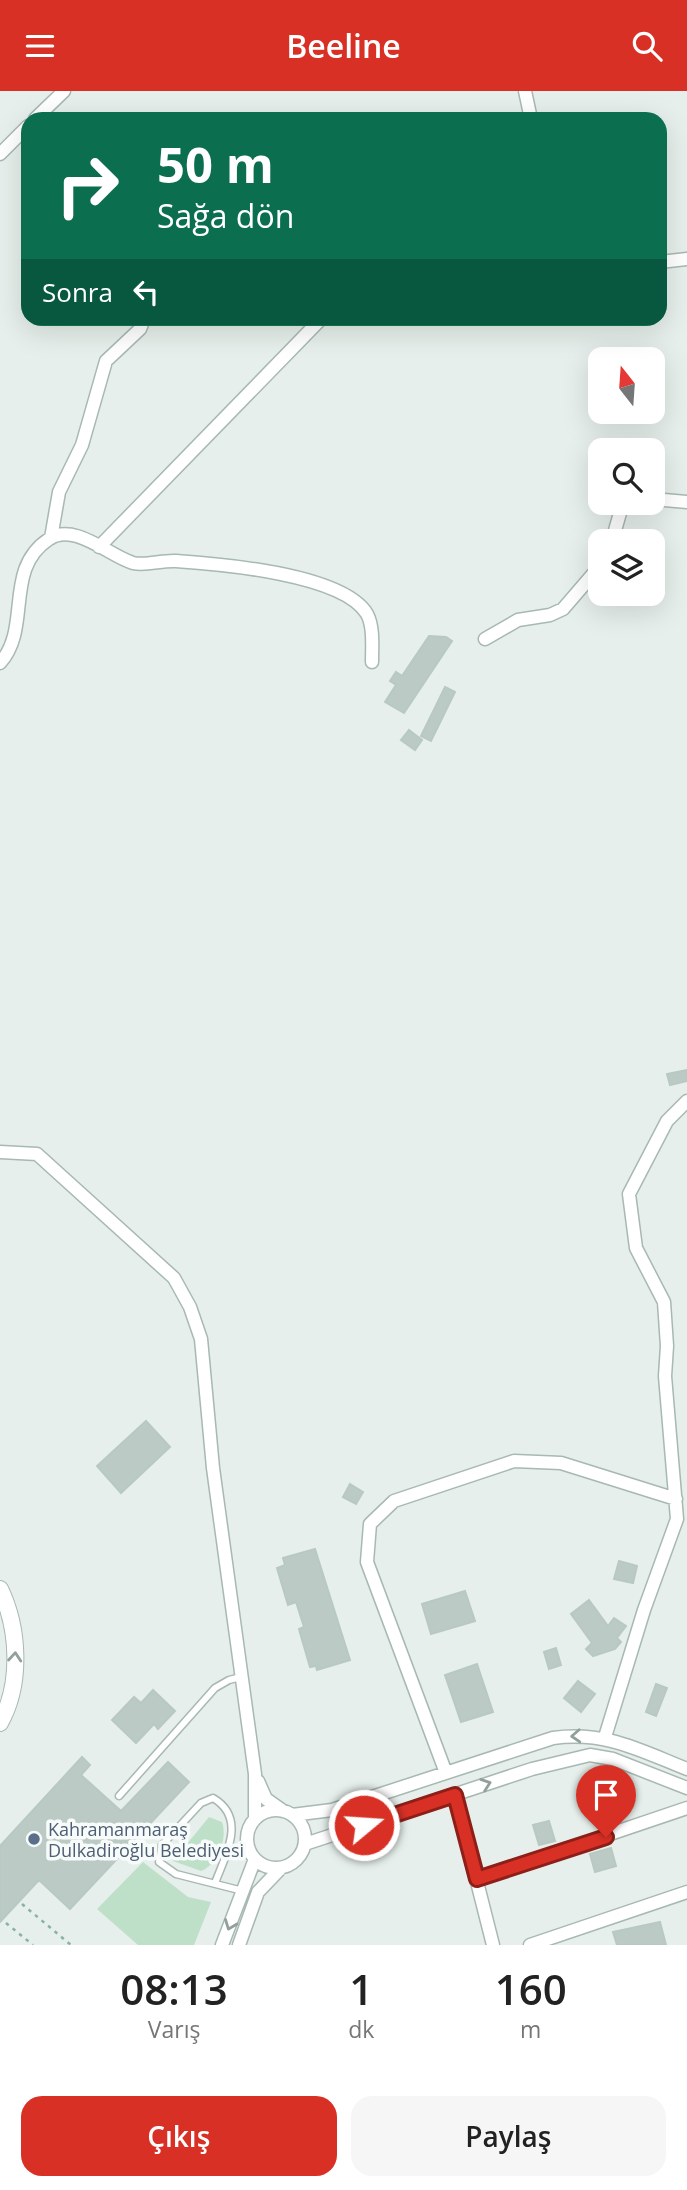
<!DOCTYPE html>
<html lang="tr">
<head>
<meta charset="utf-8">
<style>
	body { margin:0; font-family:"Open Sans",sans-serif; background:#f6f6f6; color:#222; height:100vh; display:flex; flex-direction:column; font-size:26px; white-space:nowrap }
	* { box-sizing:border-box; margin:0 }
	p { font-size:23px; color:#767676 }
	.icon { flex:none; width:38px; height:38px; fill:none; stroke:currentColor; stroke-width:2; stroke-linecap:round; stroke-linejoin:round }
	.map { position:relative; height:1854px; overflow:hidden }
	.panel { display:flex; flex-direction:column; background:#fff; flex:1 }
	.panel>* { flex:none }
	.banner { position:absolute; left:21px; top:21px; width:646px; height:214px; border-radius:21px; box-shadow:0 7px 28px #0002; background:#0b6e4f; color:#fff; overflow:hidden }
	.needle { width:46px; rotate:343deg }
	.tools { position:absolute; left:588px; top:256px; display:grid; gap:14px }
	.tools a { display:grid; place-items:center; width:77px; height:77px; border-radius:14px; background:#fff; box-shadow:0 7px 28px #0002; font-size:35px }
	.pin { position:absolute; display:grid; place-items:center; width:60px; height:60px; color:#fff; margin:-72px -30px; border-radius:50% 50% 50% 0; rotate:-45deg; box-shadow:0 0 7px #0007 }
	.pin .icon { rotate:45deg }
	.me { position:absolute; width:77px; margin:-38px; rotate:72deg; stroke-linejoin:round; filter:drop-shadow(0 0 5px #0008) }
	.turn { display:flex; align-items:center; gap:24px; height:147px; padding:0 21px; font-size:32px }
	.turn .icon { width:91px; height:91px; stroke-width:2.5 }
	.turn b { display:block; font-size:49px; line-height:60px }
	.then { display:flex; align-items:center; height:66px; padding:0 21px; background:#0003; gap:14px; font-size:26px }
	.eta { display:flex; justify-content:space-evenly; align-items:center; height:119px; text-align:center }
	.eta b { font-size:42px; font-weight:600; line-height:49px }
	.button { display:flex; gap:14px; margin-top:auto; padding:14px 21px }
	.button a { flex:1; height:80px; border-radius:21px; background:#d93025; color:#fff; font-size:28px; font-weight:600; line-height:80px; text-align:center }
	.button a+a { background:#f6f6f6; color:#222 }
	header { display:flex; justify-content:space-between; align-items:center; height:91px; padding:0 21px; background:#d93025; color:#fff; font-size:32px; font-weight:600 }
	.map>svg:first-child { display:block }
	.green { fill:#bfe0c8 }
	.building { fill:#bbcac4; stroke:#b8c9c2; stroke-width:2 }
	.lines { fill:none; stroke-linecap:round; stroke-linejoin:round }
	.service-casing { stroke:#a8b8b2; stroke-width:9 }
	.minor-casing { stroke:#a8b8b2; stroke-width:15 }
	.tertiary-casing { stroke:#a8b8b2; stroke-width:18 }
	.path { stroke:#86b3a5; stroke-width:2.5; stroke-dasharray:3.5 5; stroke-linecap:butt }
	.service { stroke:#fff; stroke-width:6 }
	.minor { stroke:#fff; stroke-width:12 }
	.tertiary { stroke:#fff; stroke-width:16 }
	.oneway { stroke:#92a09c }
	.route-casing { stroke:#8d1f18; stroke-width:18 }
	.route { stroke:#d93025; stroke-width:12 }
	.service-dot { fill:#5c6f8a; stroke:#f7fbf9; stroke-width:2.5 }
	.labels { text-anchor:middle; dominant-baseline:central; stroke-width:7; stroke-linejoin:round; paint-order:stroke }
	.service-label { font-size:18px; fill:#4e5e75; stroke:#f7fbf9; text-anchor:start }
</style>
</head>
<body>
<header><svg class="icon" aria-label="menu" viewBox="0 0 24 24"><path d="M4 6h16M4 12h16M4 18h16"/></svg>Beeline<svg class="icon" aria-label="search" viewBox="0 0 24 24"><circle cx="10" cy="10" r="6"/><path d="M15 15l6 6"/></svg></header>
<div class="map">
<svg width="687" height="1854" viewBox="0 0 687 1854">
	<rect width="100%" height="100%" fill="#e6efeb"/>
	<path class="green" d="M209,1726l13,5c6,16 -4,43 -21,49l-28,-10z
		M143,1771l45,35 23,5 -17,43h-56l-41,-36z"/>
	<path class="building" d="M429,545l17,1 6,4 -48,72 -19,-11 11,-17 -6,-4 6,-9 6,4z
		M445,596l10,5 -24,49 -10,-5z
		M409,639l13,10 -7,10 -14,-10z
		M687,979v11l-17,4 -3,-11z
		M146,1330l24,26 -49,46 -24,-27z
		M350,1393l13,8 -7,12 -13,-7z
		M315,1458l35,111 -33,10 -1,-4 -6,1 -11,-38 5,-2 -7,-22 -1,-3 -8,3 -11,-37 8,-3 -2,-7z
		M619,1470l18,5 -4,17 -19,-4z
		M465,1500l10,30 -44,13 -9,-30z
		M589,1509l19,26 6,-8 12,8 -9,12 4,4 -6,7 -22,7 -7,-7 6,-6 -21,-29z
		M556,1557l5,17 -12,4 -5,-17z
		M477,1573l16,48 -32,10 -16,-47z
		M578,1590l17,13 -14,18 -17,-14z
		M656,1593l11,4 -11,28 -10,-4z
		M153,1599l22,21 -17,18 -4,-5 -18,19 -24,-23 22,-23 7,6z
		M82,1666l8,8 -9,10 40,36 47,-49 21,20 -119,127 -31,-29 -39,42v-76z
		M549,1730l6,20 -16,4 -6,-20z
		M611,1757l5,18 -21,6 -5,-18z
		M660,1831l6,23h-49l-4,-13z"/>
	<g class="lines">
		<defs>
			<path id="service" d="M119,1705l96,-108 14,-8 12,-3
				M215,1792c11,-29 32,-65 -2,-85l-12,5 -39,42 -3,17 17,12 67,17"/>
			<path id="minor" d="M525,0l6,28
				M35,28l29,-28
				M0,63l28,-28
				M660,171l27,-3
				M653,408l34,3
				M51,447l8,-46 23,-47 24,-84 34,-32 4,-10
				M612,450l10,-35 5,-4
				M99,456l222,-228
				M485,548l33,-19 32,-5 13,-6 37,-43
				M0,572c32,-35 3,-94 49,-124 26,-17 60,17 84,24 13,3 29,-3 43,-2 44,3 167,13 191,53 7,13 5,33 5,48
				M0,1061l37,2 137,124 16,29 11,32 12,129 42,306v45
				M605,1646l39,-127 33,-91 -12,-143 2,-30 -3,-44 -28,-54 -7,-54 38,-73 20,-20
				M446,1682l-79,-211 3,-38 24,-23 120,-40 47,2 115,36
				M258,1690l8,18 17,12
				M455,1704l38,150
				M247 1748a29 29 0 1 1 58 0a29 29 0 1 1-58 0Z
				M292,1724l40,-5 221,-72c53,-7 86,12 134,31
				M305,1753l227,-75 58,-14 23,4 74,29
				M477,1788l210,-71
				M222,1854l33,-86
				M239,1854l19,-53 23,-24
				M530,1854l157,-53"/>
			<path id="tertiary" d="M0,1498c19,39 22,95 0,134"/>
		</defs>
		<use href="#service" class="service-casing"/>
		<use href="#minor" class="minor-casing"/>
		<use href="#tertiary" class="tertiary-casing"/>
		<path class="path" d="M22,1813l49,41
			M6,1832l27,22"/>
		<use href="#service" class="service"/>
		<use href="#minor" class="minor"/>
		<use href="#tertiary" class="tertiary"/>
	</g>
	<defs><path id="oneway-chevron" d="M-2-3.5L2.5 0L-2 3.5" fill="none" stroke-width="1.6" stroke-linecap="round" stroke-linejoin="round" transform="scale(1.75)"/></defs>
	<g class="oneway">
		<use href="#oneway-chevron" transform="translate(15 1566) rotate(-85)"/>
		<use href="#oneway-chevron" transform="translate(576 1645) rotate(177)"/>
		<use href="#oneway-chevron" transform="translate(486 1693) rotate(-19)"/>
		<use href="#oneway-chevron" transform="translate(230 1834) rotate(111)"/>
	</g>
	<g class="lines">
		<defs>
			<path id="route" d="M364,1734l91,-30 22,84 129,-42"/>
		</defs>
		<use href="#route" class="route-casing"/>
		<use href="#route" class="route"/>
	</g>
	<circle class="service-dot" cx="34" cy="1748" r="7"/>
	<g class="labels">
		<g class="service-label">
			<text x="48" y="1738">Kahramanmaraş<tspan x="48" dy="21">Dulkadiroğlu Belediyesi</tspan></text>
		</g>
	</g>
</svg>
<div class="tools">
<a><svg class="needle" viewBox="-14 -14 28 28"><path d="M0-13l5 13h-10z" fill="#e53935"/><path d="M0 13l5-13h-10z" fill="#767676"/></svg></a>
<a><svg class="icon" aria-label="search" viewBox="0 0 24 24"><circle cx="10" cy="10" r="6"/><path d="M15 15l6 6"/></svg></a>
<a><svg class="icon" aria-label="layers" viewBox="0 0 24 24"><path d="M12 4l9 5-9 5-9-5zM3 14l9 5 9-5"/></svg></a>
</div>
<div class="pin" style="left:606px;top:1746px;background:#d93025"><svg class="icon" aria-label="arrive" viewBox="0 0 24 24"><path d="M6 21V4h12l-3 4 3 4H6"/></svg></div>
<svg class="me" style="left:364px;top:1734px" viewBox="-20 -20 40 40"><circle r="17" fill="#d93025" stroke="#fff" stroke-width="3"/><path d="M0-11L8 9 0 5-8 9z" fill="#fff"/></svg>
<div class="banner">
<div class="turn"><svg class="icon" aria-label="right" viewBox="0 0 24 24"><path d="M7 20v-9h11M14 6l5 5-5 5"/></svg><div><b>50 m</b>Sağa dön</div></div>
<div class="then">Sonra<svg class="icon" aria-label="left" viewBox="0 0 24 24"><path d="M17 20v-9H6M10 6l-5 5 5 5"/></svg></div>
</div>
</div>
<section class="panel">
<div class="eta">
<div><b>08:13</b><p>Varış</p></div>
<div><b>1</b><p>dk</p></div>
<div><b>160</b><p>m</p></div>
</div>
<div class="button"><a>Çıkış</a><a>Paylaş</a></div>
</section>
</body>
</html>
